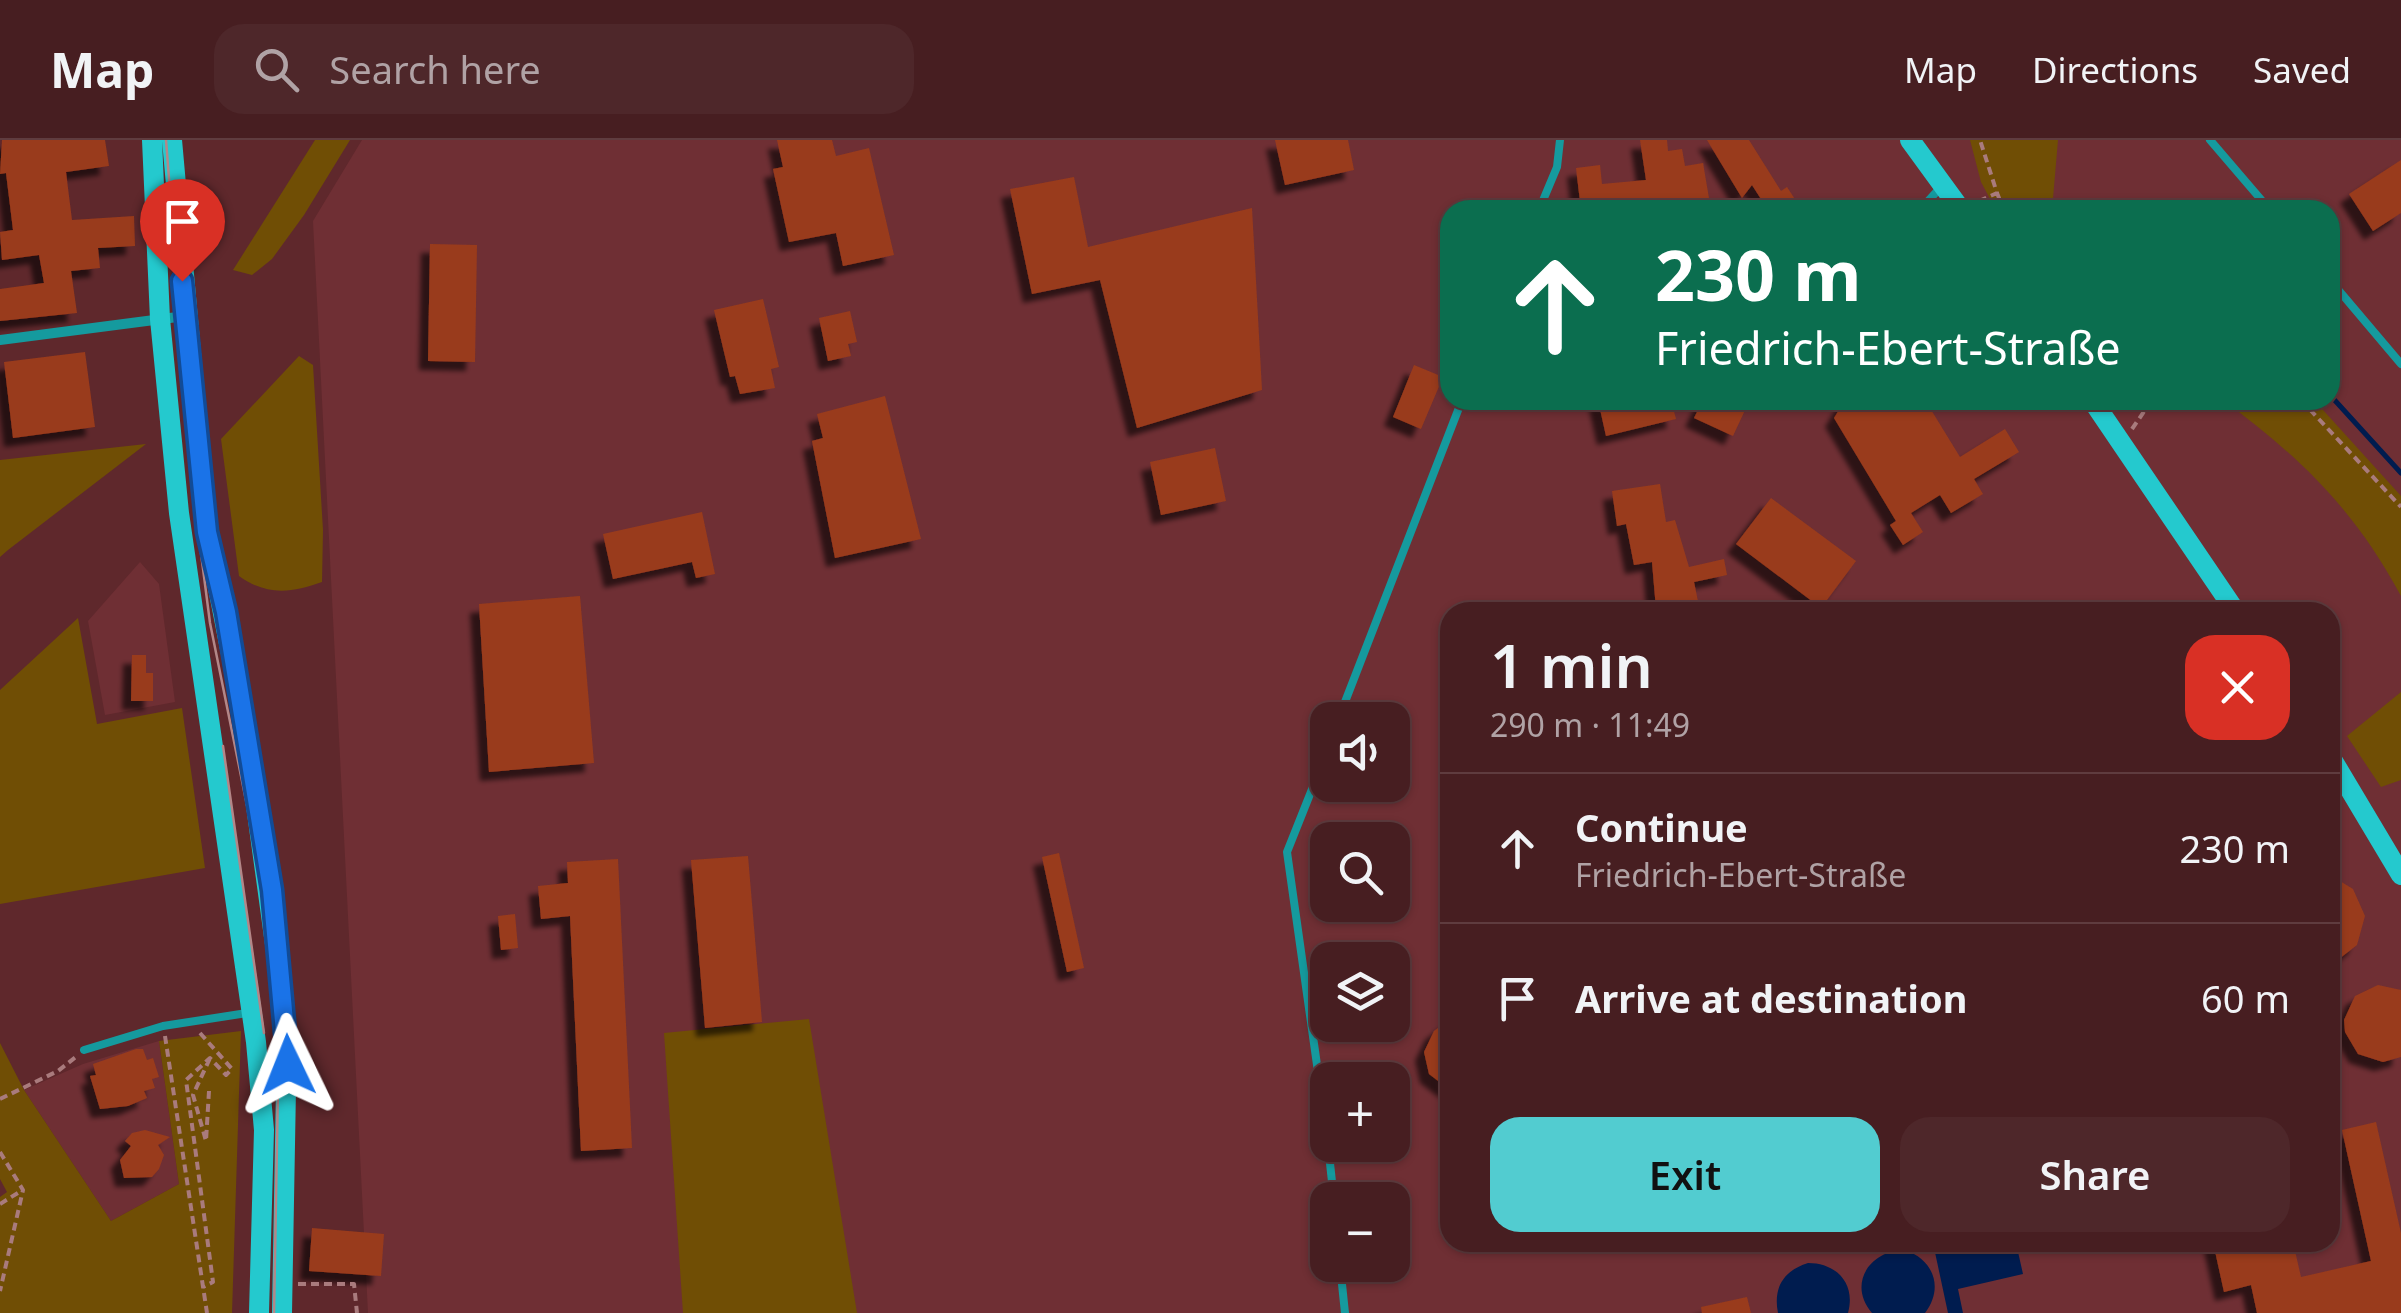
<!DOCTYPE html>
<html lang="en">
<head>
<meta charset="utf-8">
<style>
	body { margin:0; font-family:"Noto Sans",sans-serif; background:#4e272a; color:#f1f3f6; height:100vh; display:flex; flex-direction:column; font-size:38px; white-space:nowrap }
	* { box-sizing:border-box; margin:0 }
	p { font-size:32px; color:#b0a2a5 }
	.icon { flex:none; width:55px; height:55px; fill:none; stroke:currentColor; stroke-width:2; stroke-linecap:round; stroke-linejoin:round }
	.map { position:relative; flex:1; overflow:hidden }
	.side { position:absolute; left:1440px; top:462px; width:900px; height:650px; display:flex; flex-direction:column; background:#471e21; border-radius:30px; box-shadow:0 2px 8px #0004,0 0 0 2px #5f3c3f }
	.side>* { flex:none }
	.top-card { position:absolute; left:1440px; top:60px; width:900px; height:210px; border-radius:30px; box-shadow:0 2px 8px #0004,0 0 0 2px #5f3c3f; background:#0b6e4f; color:#fff; overflow:hidden }
	.fabs { position:absolute; left:1310px; top:562px; display:grid; gap:20px }
	.fabs a { display:grid; place-items:center; width:100px; height:100px; border-radius:20px; background:#471e21; box-shadow:0 2px 8px #0004,0 0 0 2px #5f3c3f; font-size:50px }
	.pin { position:absolute; display:grid; place-items:center; width:85px; height:85px; color:#fff; margin:-102px -42px; border-radius:50% 50% 50% 0; rotate:-45deg; box-shadow:0 0 10px #0007 }
	.pin .icon { rotate:45deg }
	.me { position:absolute; width:110px; margin:-55px; rotate:358deg; stroke-linejoin:round; filter:drop-shadow(0 0 8px #0008) }
	.turn { display:flex; align-items:center; gap:35px; height:210px; padding:0 50px; font-size:45px }
	.turn .icon { width:130px; height:130px; stroke-width:2.5 }
	.turn b { display:block; font-size:70px; line-height:85px }
	.round { display:grid; place-items:center; flex:none; width:105px; height:105px; border-radius:30px; background:#4e272a }
	.head { display:flex; align-items:center; justify-content:space-between; height:170px; padding:0 50px }
	h1 { font-size:60px; font-weight:600; line-height:75px }
	.button { display:flex; gap:20px; margin-top:auto; padding:20px 50px }
	.button a { flex:1; height:115px; border-radius:30px; background:#52ccd0; color:#111; font-size:40px; font-weight:600; line-height:115px; text-align:center }
	.button a+a { background:#4e272a; color:#f1f3f6 }
	ul { padding:0; list-style:none }
	li { display:flex; align-items:center; gap:30px; height:150px; padding:0 50px; border-top:2px solid #5f3c3f }
	li div { flex:1 }
	li b { display:block; font-size:38px }
	li em { font-style:normal }
	header { display:flex; align-items:center; gap:60px; box-sizing:border-box; height:140px; padding:0 50px; background:#471e21; border-bottom:2px solid #5f3c3f }
	header strong { font-size:48px }
	nav { display:flex; gap:55px; margin-inline-start:auto; font-size:35px }
	.search { width:700px; height:90px; background:#4e272a; display:flex; align-items:center; gap:25px; box-sizing:border-box; padding:0 35px; border-radius:30px; color:#b0a2a5; font-size:38px }
	.map>svg:first-child { display:block }
	.built { fill:#6f2f34; fill-rule:evenodd }
	.green { fill:#704e05 }
	.water { fill:#001c4f }
	.lines { fill:none; stroke-linecap:round; stroke-linejoin:round }
	.stream { stroke:#001c4f; stroke-width:5 }
	.building { fill:#993b1b; filter:url(#shadow) }
	.path { stroke:#a97b7d; stroke-width:4; stroke-dasharray:8 5; stroke-linecap:butt }
	.lane { stroke:#159a9e; stroke-width:8 }
	.street { stroke:#159a9e; stroke-width:10 }
	.secondary { stroke:#24c9ce; stroke-width:20 }
	.tram { stroke:#b38788; stroke-width:2.5 }
	.route-casing { stroke:#114b97; stroke-width:25 }
	.route { stroke:#1a73e8; stroke-width:18 }
</style>
</head>
<body>
<header>
<strong>Map</strong>
<div class="search"><svg class="icon" aria-label="search" viewBox="0 0 24 24"><circle cx="10" cy="10" r="6"/><path d="M15 15l6 6"/></svg>Search here</div>
<nav><a>Map</a><a>Directions</a><a>Saved</a></nav>
</header>
<div class="map">
<svg width="2401" height="1173" viewBox="0 0 2401 1173">
	<defs>
		<filter id="shadow"><feDropShadow dx="-9" dy="9" stdDeviation="2.5" flood-color="#0009"/></filter>
	</defs>
	<rect width="100%" height="100%" fill="#5f282c"/>
	<path class="built" d="M362,0h2039v1173h-2033l-55,-1092zM1450,70h880v190h-880zM1450,472h880v630h-880zM1328,580h64v65h-64zM1328,700h64v65h-64zM1328,820h64v65h-64zM1328,940h64v65h-64zM1328,1060h64v65h-64z
		M140,422l19,22 16,118 -70,13 -17,-94z
		M159,901l20,143 -68,37 -87,-131 59,-26z"/>
	<path class="green" d="M315,0h35l-46,75 -32,44 -20,16 -19,-5z
		M1970,0h88l-6,70h-56l-15,-28z
		M299,216l14,9 10,165 -1,52c-30,11 -56,14 -83,-6l-18,-137z
		M2223,260h91l87,96v100c-47,-87 -100,-138 -178,-196z
		M146,304l-138,106 -8,7v-97z
		M78,478l19,106 85,-16 23,160 -205,36v-214z
		M2401,552v88l-20,7 -34,-51z
		M809,879l48,294h-174l-19,-280z
		M241,891l-9,282h-232v-116l7,-5 -7,-13v-136l24,47 87,131 68,-37 -20,-143z"/>
	<path class="water" d="M1933,1103h83l7,31 -65,15 5,24h-15z
		M1905,1110c29,10 39,38 20,63h-53c-25,-29 -2,-63 33,-63z
		M1808,1123c29,0 48,21 40,50h-70c-5,-25 5,-42 30,-50z"/>
	<g class="lines">
		<path class="stream" d="M2153,67l3,3
			M2330,255l71,78"/>
	</g>
	<path class="building" d="M2,0h103l4,26 -43,6 6,48 62,-4 1,30 -37,2 2,20 -29,3 6,42 -77,8v-32l44,-6 -5,-28 -37,5 -2,-28 13,-2 -7,-57 -6,1z
		M777,0h55l4,16 33,-8 25,107 -51,11 -7,-33 -47,9 -16,-73 10,-2z
		M1275,0h73l6,30 -69,15z
		M1640,0h27l1,11 14,-2 3,17 18,-3 7,41 -15,6h-114l-5,-42 24,-3 2,19 44,-4z
		M1707,0h42l32,51 6,-4 15,23h-34l-16,-25 -10,13z
		M2401,20v53l-28,18 -24,-37z
		M1074,37l14,70 164,-39 10,182 -125,38 -37,-148 -68,14 -22,-105z
		M430,104l47,1 -2,117 -47,-1z
		M763,159l16,68 -8,2 4,19 -35,6 -5,-18 -5,1 -16,-67z
		M850,171l7,31 -9,2 3,12 -23,5 -9,-43z
		M85,212l10,75 -82,11 -9,-76z
		M1414,225l29,12 -22,52 -28,-12z
		M885,256l36,143 -86,19 -23,-117 11,-3 -6,-24z
		M1598,260h73l5,19 -70,17z
		M1703,260h26l17,8 -13,28 -39,-18z
		M1845,260h80l35,57 45,-28 14,23 -45,27 9,15 -32,19 -11,-18 -29,18 12,19 -20,13 -13,-20 6,-4 -62,-103z
		M1215,308l11,53 -65,14 -11,-53z
		M1660,344l6,38 9,-2 14,47 35,-8 3,16 -33,7 6,29 -38,1 -1,-4 -5,1 -4,-47 -18,3 -8,-41 -9,2 -5,-35z
		M1771,358l85,63 -35,47 -85,-64z
		M702,372l13,62 -19,4 -4,-16 -79,17 -10,-45z
		M580,456l14,167 -105,9 -10,-168z
		M132,515h14v18h7v28h-22z
		M1059,713l25,115 -17,4 -25,-115z
		M748,716l14,166 -57,6 -14,-168z
		M618,719l14,289 -51,3 -11,-235 -29,3 -3,-33 30,-3 -1,-21z
		M2330,735l23,14 12,27 -8,29 -27,21z
		M515,774l3,34 -17,2 -3,-34z
		M2378,845l23,5v67l-18,5 -25,-8 -13,-22 -1,-12 11,-24z
		M1450,879v71l-21,-16 -5,-22 10,-21z
		M136,909h7l4,11 6,-2 6,19 -7,2 3,9 -11,3 3,7 -19,8 -28,3 -10,-33 6,-1 -3,-11z
		M2376,982l25,111v80h-144l-6,-28 -27,7 -11,-50h80l8,35 70,-16 -29,-131z
		M145,990l25,7 -12,8 6,10 -5,14 -7,8 -28,1 -4,-18 11,-14 -6,-5 7,-8z
		M312,1088l72,6 -3,42 -72,-5z
		M1747,1157l4,16h-49l-1,-6z"/>
	<g class="lines">
		<path class="path" d="M1997,53l7,17
			M1979,61l18,-8 -17,-53
			M2301,260l100,107
			M2132,289l20,-29
			M200,893l32,36 -6,6 -16,-17 -24,22 27,202 -10,5
			M165,896l42,277
			M209,951l-3,50 -13,-46 17,-37
			M0,959l58,-28 19,-15
			M0,1012l23,38 -23,101
			M0,1064l21,-13
			M298,1144h56l3,29"/>
		<path class="lane" d="M2210,0l60,70
			M1539,70l18,-43 3,-27
			M1920,70l20,-22
			M2330,140l71,84
			M1338,580l124,-320
			M1328,609l-41,103 41,291
			M84,910l79,-24 84,-13
			M1328,1005l6,55
			M1340,1125l5,48"/>
		<path class="street" d="M0,200l185,-24"/>
		<path class="secondary" d="M152,0l8,179 19,194 77,529 8,88 -5,183
			M172,0l35,392 38,193 42,307 -5,281
			M1910,0l51,70
			M2092,260l144,212
			M2330,616l71,119"/>
		<path class="tram" d="M166,0l28,359 16,124 45,222 24,186 -5,282
			M223,606l41,287"/>
	</g>
	<g class="lines">
		<defs>
			<path id="route" d="M182,141l25,251 19,80 46,278 16,175"/>
		</defs>
		<use href="#route" class="route-casing"/>
		<use href="#route" class="route"/>
	</g>
</svg>
<div class="fabs">
<a><svg class="icon" aria-label="sound" viewBox="0 0 24 24"><path d="M4 9h4l5-4v14l-5-4H4zM17 9q2 3 0 6"/></svg></a>
<a><svg class="icon" aria-label="search" viewBox="0 0 24 24"><circle cx="10" cy="10" r="6"/><path d="M15 15l6 6"/></svg></a>
<a><svg class="icon" aria-label="layers" viewBox="0 0 24 24"><path d="M12 4l9 5-9 5-9-5zM3 14l9 5 9-5"/></svg></a>
<a>+</a>
<a>−</a>
</div>
<div class="pin" style="left:182px;top:141px;background:#d93025"><svg class="icon" aria-label="arrive" viewBox="0 0 24 24"><path d="M6 21V4h12l-3 4 3 4H6"/></svg></div>
<svg class="me" style="left:288px;top:925px" viewBox="-20 -20 40 40"><path d="M0-17L14 15 0 8-14 15z" fill="#1a73e8" stroke="#fff" stroke-width="4"/></svg>
<div class="top-card">
<div class="turn"><svg class="icon" aria-label="ahead" viewBox="0 0 24 24"><path d="M12 20V5M6 11l6-6 6 6"/></svg><div><b>230 m</b>Friedrich-Ebert-Straße</div></div>
</div>
<section class="side">
<div class="head"><div><h1>1 min</h1><p>290 m · 11:49</p></div><a class="round" style="background:#d93025;color:#fff"><svg class="icon" aria-label="close" viewBox="0 0 24 24"><path d="M6 6l12 12M18 6L6 18"/></svg></a></div>
<ul>
<li><svg class="icon" aria-label="ahead" viewBox="0 0 24 24"><path d="M12 20V5M6 11l6-6 6 6"/></svg><div><b>Continue</b><p>Friedrich-Ebert-Straße</p></div><em>230 m</em></li>
<li><svg class="icon" aria-label="arrive" viewBox="0 0 24 24"><path d="M6 21V4h12l-3 4 3 4H6"/></svg><div><b>Arrive at destination</b></div><em>60 m</em></li>
</ul>
<div class="button"><a>Exit</a><a>Share</a></div>
</section>
</div>
</body>
</html>
